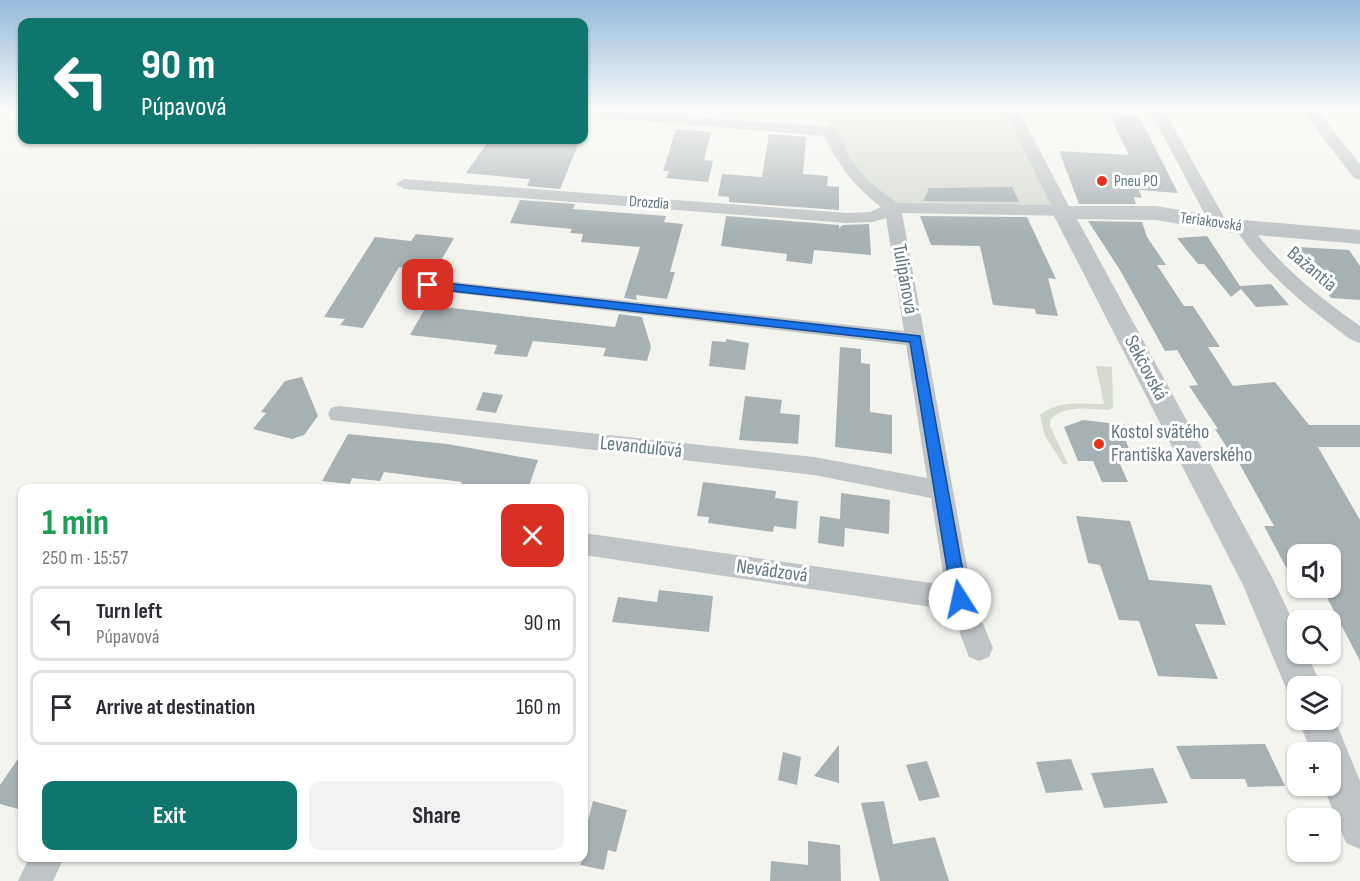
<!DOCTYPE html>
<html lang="en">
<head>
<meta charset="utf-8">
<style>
	body { margin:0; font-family:"Sofia Sans Condensed",sans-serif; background:#f2f2f3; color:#2b2b33; height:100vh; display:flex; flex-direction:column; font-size:22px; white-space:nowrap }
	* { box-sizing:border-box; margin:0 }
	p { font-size:20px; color:#7c7c81 }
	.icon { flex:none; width:33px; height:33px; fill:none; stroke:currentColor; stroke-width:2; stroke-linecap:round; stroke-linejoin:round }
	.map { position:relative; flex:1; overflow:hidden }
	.details { position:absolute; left:18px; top:484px; width:570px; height:378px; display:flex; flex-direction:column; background:#fff; border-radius:12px; box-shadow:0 2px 4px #0004 }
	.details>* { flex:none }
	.guide { position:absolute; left:18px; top:18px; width:570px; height:126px; border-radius:12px; box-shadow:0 2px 4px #0004; background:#0f766e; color:#fff; overflow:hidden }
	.tools { position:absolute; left:1287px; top:544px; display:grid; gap:12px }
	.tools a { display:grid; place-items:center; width:54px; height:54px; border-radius:12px; background:#fff; box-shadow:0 2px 4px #0004; font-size:30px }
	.pin { position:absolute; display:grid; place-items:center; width:51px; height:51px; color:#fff; margin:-26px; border-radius:12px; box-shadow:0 3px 9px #0006 }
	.me { position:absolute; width:66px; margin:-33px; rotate:350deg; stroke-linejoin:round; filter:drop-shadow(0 0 4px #0008) }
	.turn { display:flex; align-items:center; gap:21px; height:126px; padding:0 24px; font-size:27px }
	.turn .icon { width:78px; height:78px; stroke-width:2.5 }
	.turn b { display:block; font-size:42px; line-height:51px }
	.round { display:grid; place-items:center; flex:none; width:63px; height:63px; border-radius:12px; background:#f2f2f3 }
	.summary { display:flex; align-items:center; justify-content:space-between; height:102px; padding:0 24px }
	h1 { font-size:36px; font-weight:700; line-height:45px; color:#1e9e55 }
	.button { display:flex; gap:12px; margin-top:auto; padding:12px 24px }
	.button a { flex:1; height:69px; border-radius:12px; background:#0f766e; color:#fff; font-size:24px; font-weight:700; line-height:69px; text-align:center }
	.button a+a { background:#f2f2f3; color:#2b2b33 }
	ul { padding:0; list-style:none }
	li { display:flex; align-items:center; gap:18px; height:75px; margin:0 12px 9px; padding:0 12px; border:3px solid #e1e1e2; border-radius:12px }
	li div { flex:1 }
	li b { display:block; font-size:22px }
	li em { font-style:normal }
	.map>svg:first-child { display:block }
	.green { fill:#d6dbd0 }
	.building { fill:#a7b1b4 }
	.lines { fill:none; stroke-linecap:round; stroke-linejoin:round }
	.minor { fill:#bfc4c6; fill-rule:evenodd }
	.tertiary { fill:#bfc4c6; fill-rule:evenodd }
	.route { fill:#1a73e8; stroke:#114b97; stroke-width:1.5 }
	.poi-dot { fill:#e9321a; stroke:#fff; stroke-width:2 }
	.labels { text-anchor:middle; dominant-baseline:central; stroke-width:6; stroke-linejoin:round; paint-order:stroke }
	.far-poi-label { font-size:16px; fill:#627782; stroke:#fff; text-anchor:start }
	.far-street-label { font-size:16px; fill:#627782; stroke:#fff }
	.street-label { font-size:20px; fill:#627782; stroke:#fff }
	.poi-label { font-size:20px; fill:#627782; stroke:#fff; text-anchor:start }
</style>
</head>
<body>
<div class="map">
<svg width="1360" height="881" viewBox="0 0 1360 881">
	<rect width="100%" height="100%" fill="#f4f4ef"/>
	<path class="green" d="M826,109h185l52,103 -170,-4 -31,-24 -32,-52z
		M1096,366l16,1 1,40 -4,3c-20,-1 -43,-6 -58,9l-1,7 18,38h-5l-18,-28 -5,-21c18,-15 42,-11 64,-11z"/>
	<path class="building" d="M1109,114l30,2 39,77 -39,-3 3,8 -8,-1 2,7h-57l-20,-53 70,4z
		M676,129l35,3 -7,28 9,1 -5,21 -42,-4 3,-7h-6z
		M769,134l37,3 -3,37 25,2 -1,10 12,1v23l-110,-8v-5l-11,-1 4,-22 40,3z
		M489,140h91l-20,49 -33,-3 3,-7h-3l-61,-6z
		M1012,187l7,15 -96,-1 6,-13z
		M520,200l55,4 -2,5 93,7 -2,6 19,2 -13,48h5l-8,27 -31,-4 1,5 -13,-2 16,-51 -59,-5 2,-8 -13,-1 2,-4 -62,-6z
		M726,216l113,9v3l4,-3 26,-1 2,31 -57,-5 -2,14 -26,-3 1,-7 -66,-8z
		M920,216l107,1 29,62 -8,-1 10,38 -22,-2 -1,-5 -42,-4 -13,-59 -49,-1z
		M1088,221l54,1 5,15 19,28h-9l27,41h9l27,41h-12l25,39 42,-4 34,43h51v22h-42l42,73v141l-38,-73h8v-33h-32v29h-3l-31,-58h10l-40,-72h-3l-16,-25h3l-29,-43 9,-1 -21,-35 -12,1 -45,-81z
		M416,234l38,4 -19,33 -36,-4 -36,61 -23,-3 5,-6 -21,-2 51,-80 36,4z
		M1207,236l33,50 31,-2 18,21 -33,2 -15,-18 -10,8 -27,-33h-6l-21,-26z
		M1297,247l52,3 11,16v34l-29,-2z
		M427,305l188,22 4,-13 23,3 9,30 -4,14 -44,-5 3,-8 -73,-7 -6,16 -33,-3 3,-9 -87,-10z
		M726,339l23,4 -4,27 -36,-4 3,-25 14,1z
		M840,347l21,2v14l9,1v48l22,3v39l-57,-7z
		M302,377l16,39 -14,19 -12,4 -39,-10 13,-16 -5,-1 24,-31z
		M483,392l20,3 -7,18 -20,-3z
		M745,396l37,4 -2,13 20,2 -2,29 -59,-4z
		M1083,420l26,3 11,5 15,34h-16l9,20h-26l-9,-21h-15l-14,-34z
		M348,434l99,10 91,16 -10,29h-69l3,-7 -78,-10 -4,9 -28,-3 -2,6 -28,-3z
		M703,482l73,9 -1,7 23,3 -2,28 -22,-3 -1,6 -65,-9 1,-6 -12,-1z
		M841,493l49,7 -1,34 -44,-6 -1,19 -26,-4 2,-27 20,3z
		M1076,516l54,5 19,59 62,5 15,40 -31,-1 23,55 -60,-3 -19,-55 -20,-1 -19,-55 -12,-2z
		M659,590l54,6 -4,36 -97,-10 6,-25 39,5z
		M1258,744h7l20,42 -37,1 -3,-8h-54l-15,-33z
		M839,745v38l-25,-7z
		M783,752l18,5 -4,28 -19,-5z
		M22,753v57l-22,-6v-19z
		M1071,759l12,31 -37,3 -10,-31z
		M927,761l13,36 -21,4 -13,-36z
		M1153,768l15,35 -64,5 -13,-35z
		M593,801l34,9 -11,42 -8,-2 -4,20 -24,-5 4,-7v-22z
		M884,801l9,43 42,-7 14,44h-69l-19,-78z
		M808,841l32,4 1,36h-71l1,-20 37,4z"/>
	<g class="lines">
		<path class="minor" d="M584,109l246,18 5,2 16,30 17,22 29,22 154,2 -47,-96h14l54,103 -3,4 -167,-3 71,386 20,49 -4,9 -10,4 -10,-4 -18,-47 -367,-55v-22l361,52 -14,-87 -117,-23 -483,-55 -3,-6 3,-6 8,-2 475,51 113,21 -21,-133 -485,-56 -2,-4 2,-4 7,-2 476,52 -18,-113 -13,4 -26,1 -443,-34 -8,-5 8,-5 443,34 23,-1 11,-5c-26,-20 -42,-41 -57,-71l-240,-20z
			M1149,109h14l65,115 -3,4 -6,1 -9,-5z
			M1301,109h15l44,55v16l-6,-2z
			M1243,222l6,1c30,43 69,73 111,103v17c-12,-3 -21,-13 -31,-20 -37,-28 -69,-57 -95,-96z
			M29,858h35l-11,23h-35z"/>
		<path class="tertiary" d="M1063,206h93l77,13 127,11v14l-127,-11 -77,-13 -79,-1 196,360 25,53v22h9l15,33h-24v15l-7,-2 -48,-115 -191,-373 3,-5z
			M1330,708l30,73v68l-14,-6 -23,-57h7v-33h-19l-12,-33h31z"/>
	</g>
	<linearGradient id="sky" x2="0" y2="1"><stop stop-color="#94bbdb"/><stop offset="0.47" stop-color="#fafaf8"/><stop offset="1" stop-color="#fafaf8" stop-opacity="0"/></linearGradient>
	<rect width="1360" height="233" fill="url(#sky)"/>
	<path class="route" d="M428,281l492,55 48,263 -2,5 -6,2 -5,-2 -3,-5 -42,-257 -486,-54v-6z"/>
	<g class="poi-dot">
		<circle cx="1102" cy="181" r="6"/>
		<circle cx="1099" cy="444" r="6"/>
	</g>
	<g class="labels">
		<g class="far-poi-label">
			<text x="1114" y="181">Pneu PO</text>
		</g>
		<g class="far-street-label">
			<text transform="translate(649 203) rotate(4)">Drozdia</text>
			<text transform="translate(1211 222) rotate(8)">Teriakovská</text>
		</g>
		<g class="street-label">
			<text transform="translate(1312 269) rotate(40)">Bažantia</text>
			<text transform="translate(905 279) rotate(80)">Tulipánová</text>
			<text transform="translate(1146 368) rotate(62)">Sekčovská</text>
			<text transform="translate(641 447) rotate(6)">Levanduľová</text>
			<text transform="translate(772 571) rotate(8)">Nevädzová</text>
		</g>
		<g class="poi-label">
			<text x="1111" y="432">Kostol svätého<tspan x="1111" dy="23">Františka Xaverského</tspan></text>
		</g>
	</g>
</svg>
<div class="tools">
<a><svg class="icon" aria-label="sound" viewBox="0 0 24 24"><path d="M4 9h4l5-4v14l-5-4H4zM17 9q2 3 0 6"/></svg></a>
<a><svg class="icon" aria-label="search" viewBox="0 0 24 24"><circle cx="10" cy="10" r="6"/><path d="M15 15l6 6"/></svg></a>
<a><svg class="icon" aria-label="layers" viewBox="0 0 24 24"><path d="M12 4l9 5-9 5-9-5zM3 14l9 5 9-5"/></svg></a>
<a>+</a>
<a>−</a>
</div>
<div class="pin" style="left:428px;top:285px;background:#d93025"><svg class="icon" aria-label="arrive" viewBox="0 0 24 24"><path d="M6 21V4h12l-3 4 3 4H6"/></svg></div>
<svg class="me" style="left:960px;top:599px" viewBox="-20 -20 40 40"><circle r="19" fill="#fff"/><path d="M0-13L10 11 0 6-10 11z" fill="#1a73e8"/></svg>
<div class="guide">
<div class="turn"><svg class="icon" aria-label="left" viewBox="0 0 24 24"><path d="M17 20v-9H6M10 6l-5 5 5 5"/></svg><div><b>90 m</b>Púpavová</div></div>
</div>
<section class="details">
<div class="summary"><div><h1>1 min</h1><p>250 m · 15:57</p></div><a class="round" style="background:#d93025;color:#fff"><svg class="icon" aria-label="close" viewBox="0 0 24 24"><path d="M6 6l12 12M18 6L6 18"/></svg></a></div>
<ul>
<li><svg class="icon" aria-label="left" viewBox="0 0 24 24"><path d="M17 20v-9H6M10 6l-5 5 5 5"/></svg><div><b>Turn left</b><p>Púpavová</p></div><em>90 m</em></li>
<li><svg class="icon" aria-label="arrive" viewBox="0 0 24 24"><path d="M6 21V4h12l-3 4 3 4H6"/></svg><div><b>Arrive at destination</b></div><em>160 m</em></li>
</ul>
<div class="button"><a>Exit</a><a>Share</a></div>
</section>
</div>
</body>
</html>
